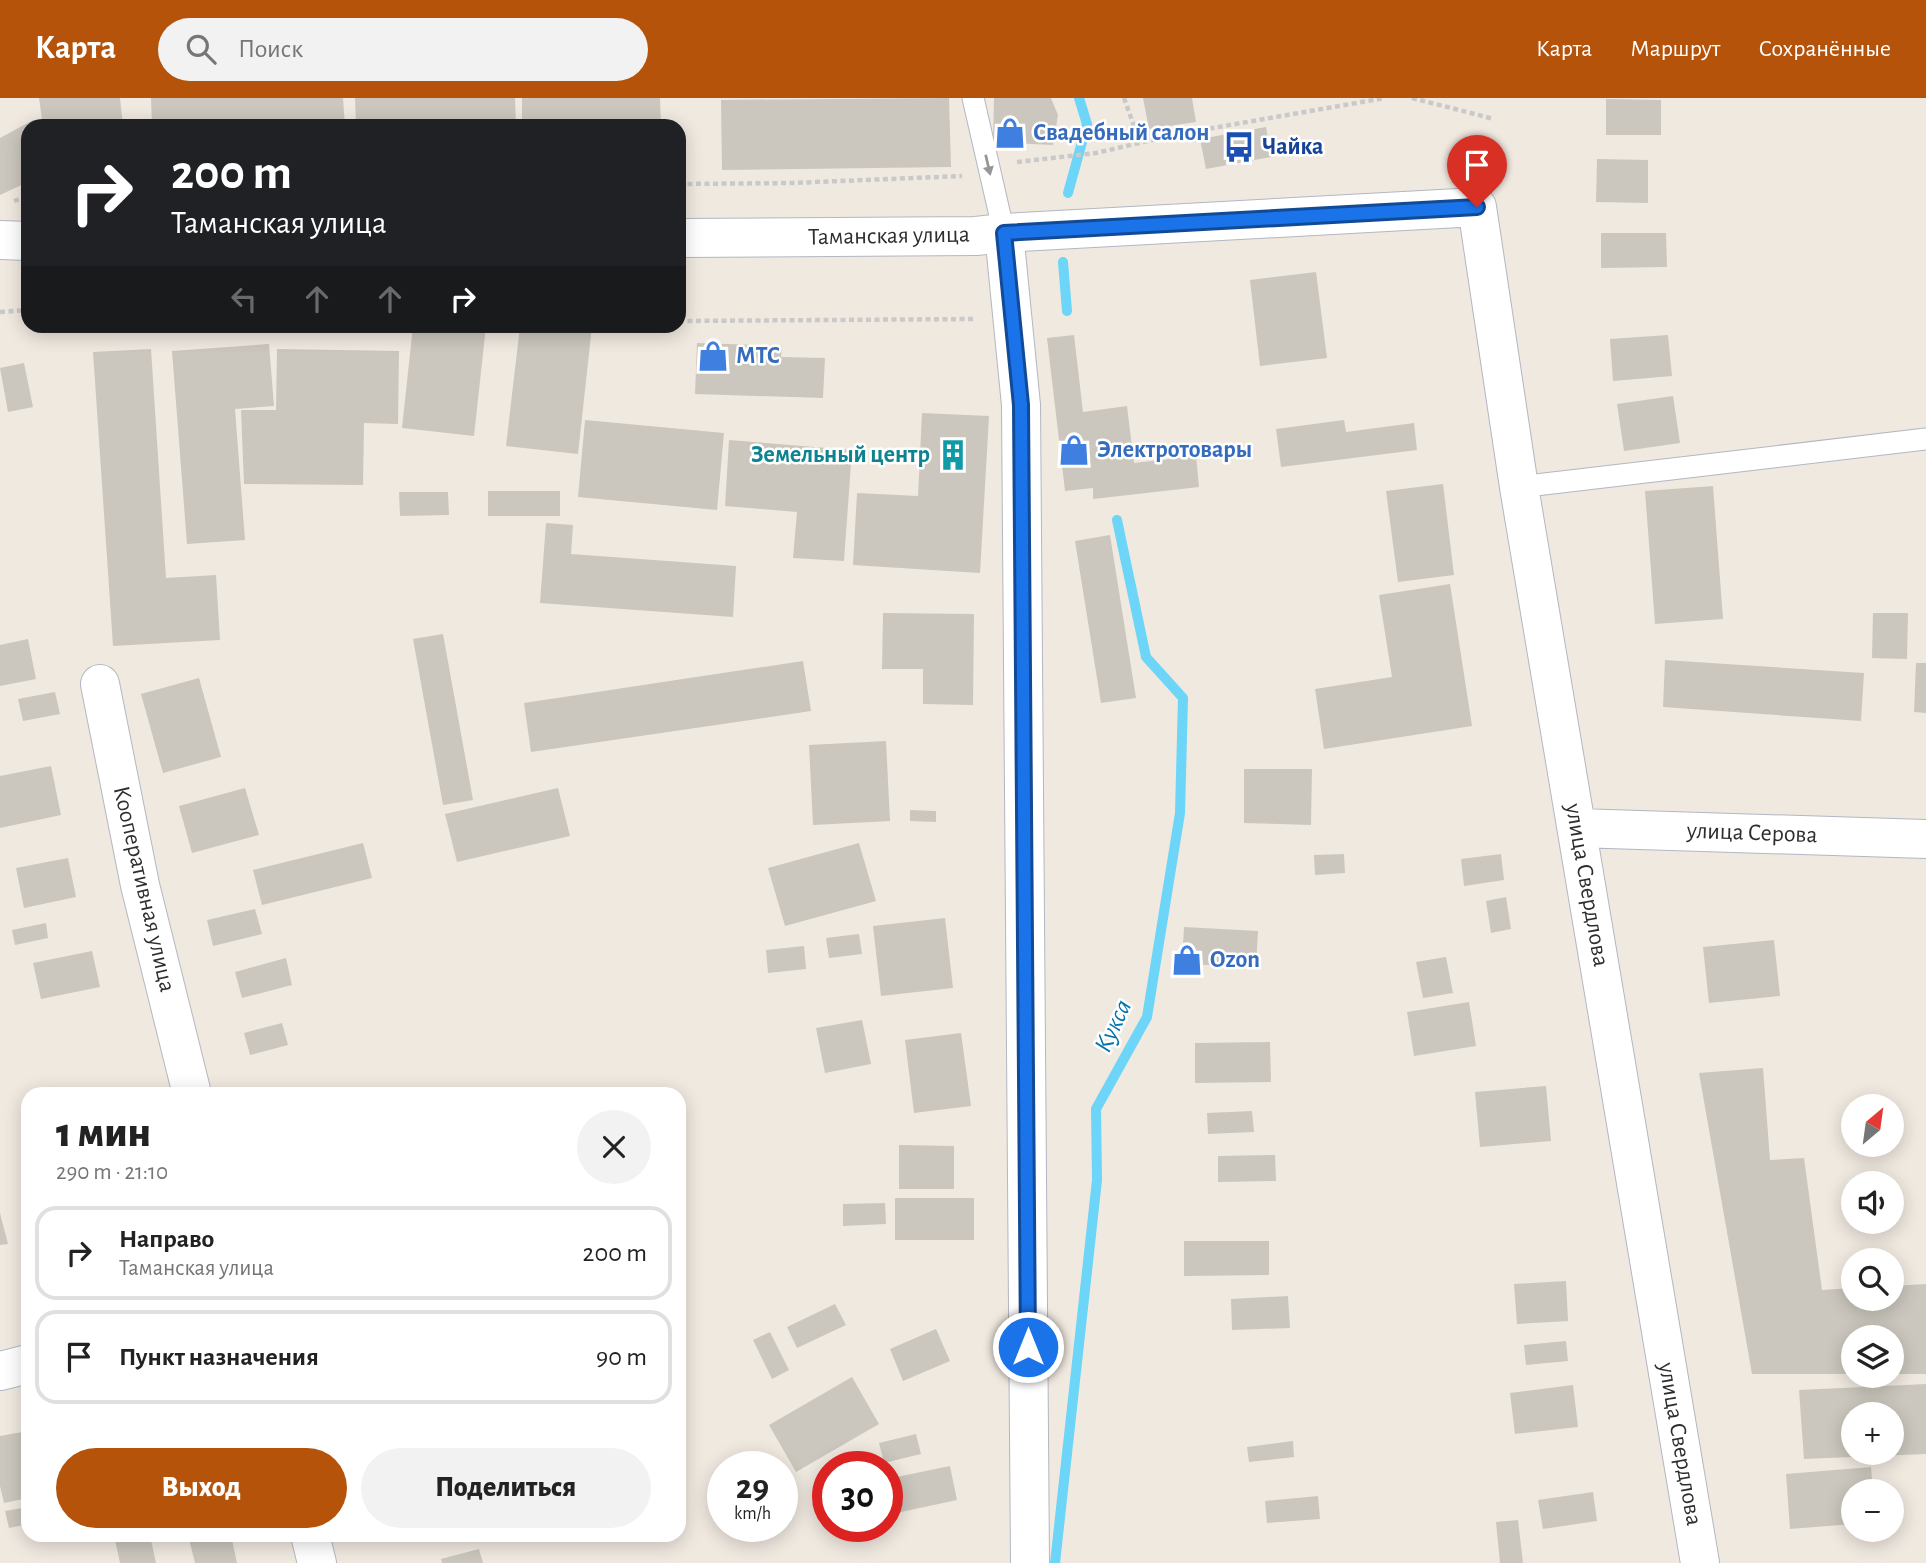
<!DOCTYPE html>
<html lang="ru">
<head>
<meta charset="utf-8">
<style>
	body { margin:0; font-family:"Alegreya Sans",sans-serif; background:#f2f2f2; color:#222; height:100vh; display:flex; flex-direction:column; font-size:26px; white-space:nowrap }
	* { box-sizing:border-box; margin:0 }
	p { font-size:23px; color:#767676 }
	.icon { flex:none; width:38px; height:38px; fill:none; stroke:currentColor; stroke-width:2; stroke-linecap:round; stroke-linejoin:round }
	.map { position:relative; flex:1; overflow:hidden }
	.details { position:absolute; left:21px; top:989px; width:665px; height:455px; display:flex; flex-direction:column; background:#fff; border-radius:21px; box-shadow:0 4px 18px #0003 }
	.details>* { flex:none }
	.top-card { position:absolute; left:21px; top:21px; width:665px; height:214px; border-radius:21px; box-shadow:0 4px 18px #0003; background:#202124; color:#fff; overflow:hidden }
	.needle { width:46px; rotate:29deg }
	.buttons { position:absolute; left:1841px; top:996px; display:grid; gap:14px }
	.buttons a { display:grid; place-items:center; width:63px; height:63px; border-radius:50%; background:#fff; box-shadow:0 4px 18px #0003; font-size:35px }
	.speed { position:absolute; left:707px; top:1353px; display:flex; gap:14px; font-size:35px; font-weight:700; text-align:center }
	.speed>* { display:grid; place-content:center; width:91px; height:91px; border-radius:50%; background:#fff; box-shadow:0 4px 18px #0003; line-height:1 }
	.speed small { font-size:18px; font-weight:400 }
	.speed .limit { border:10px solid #d22; background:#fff; color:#111 }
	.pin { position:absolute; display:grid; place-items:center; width:60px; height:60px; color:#fff; margin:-72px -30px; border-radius:50% 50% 50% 0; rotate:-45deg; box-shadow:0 0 7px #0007 }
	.pin .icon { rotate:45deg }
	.me { position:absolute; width:77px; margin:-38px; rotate:0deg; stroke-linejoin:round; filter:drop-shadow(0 0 5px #0008) }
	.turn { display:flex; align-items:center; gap:24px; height:147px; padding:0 35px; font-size:32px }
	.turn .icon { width:91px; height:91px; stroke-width:2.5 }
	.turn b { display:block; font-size:49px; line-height:60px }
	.lanes { display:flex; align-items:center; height:66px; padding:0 35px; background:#0003; justify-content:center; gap:35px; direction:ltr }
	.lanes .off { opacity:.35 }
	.round { display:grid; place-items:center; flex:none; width:74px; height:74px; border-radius:37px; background:#f2f2f2 }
	.headline { display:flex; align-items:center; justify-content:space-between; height:119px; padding:0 35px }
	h1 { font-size:42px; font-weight:800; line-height:52px }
	.button { display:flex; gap:14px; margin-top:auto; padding:14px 35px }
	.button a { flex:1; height:80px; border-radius:42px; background:#b45309; color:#fff; font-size:28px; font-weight:800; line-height:80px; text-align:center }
	.button a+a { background:#f2f2f2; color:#222 }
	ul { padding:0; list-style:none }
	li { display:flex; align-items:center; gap:21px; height:94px; margin:0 14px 10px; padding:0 21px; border:4px solid #e0e0e0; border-radius:21px }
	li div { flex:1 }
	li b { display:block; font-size:26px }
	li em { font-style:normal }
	header { display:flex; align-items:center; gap:42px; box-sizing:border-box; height:98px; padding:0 35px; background:#b45309; color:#fff }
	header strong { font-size:33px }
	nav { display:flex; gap:38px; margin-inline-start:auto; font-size:24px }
	.search { width:490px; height:63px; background:#f2f2f2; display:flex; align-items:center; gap:18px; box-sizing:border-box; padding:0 24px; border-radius:38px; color:#767676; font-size:26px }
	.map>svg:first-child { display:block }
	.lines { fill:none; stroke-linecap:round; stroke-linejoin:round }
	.stream { stroke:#6cd5f8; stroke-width:10 }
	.building { fill:#cbc7be; fill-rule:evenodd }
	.service-casing { stroke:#b4b6c2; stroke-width:23 }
	.minor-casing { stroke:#b4b6c2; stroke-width:40 }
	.tertiary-casing { stroke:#b4b6c2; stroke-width:40 }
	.path { stroke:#c9c9c9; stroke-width:4.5; stroke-dasharray:5 3.5; stroke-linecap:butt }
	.service { stroke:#fff; stroke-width:21 }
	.minor { stroke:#fff; stroke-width:38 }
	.tertiary { stroke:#fff; stroke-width:38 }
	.oneway { fill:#969696 }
	.route-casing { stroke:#114b97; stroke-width:18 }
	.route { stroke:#1a73e8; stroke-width:12 }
	.labels { text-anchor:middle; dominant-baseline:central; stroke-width:5; stroke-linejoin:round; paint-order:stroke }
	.shop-label { font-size:24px; font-weight:bold; fill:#366cbe; stroke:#fff; text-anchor:start }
	.transit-label { font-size:24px; font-weight:bold; fill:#164399; stroke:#fff; text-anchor:start }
	.street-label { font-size:24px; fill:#2e2e2e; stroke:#fff }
	.culture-label { font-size:24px; font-weight:bold; fill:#0d838f; stroke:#fff; text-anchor:end }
	.water-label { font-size:26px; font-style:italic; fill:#0374ad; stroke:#fff }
</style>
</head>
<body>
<header>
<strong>Карта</strong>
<div class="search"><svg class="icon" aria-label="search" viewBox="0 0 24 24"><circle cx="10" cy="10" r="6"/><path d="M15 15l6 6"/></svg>Поиск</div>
<nav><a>Карта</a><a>Маршрут</a><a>Сохранённые</a></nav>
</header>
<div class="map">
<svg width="1926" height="1465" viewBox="0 0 1926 1465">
	<rect width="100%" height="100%" fill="#f0e9e0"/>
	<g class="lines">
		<path class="stream" d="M1068,95l19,-69 -8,-26
			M1063,164l4,49
			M1055,1465l42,-383 -1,-71 51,-92 33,-204 3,-115 -37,-41 -29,-137"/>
	</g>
	<path class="building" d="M39,0h81l3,28h-80z
		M151,0h192l2,28h-193z
		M355,0h160l1,28h-160z
		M522,0h138l1,28h-139z
		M949,0l2,69 -229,3 -1,-70z
		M994,0h57l7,17 -5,30 -60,-3z
		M1143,0h49l4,24 -47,7z
		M1606,1l55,1v35h-55z
		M33,22l1,6h-6v56l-28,13v-57z
		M1266,29l5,30 -65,12 -6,-30z
		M1597,61l51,1v43l-52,-1z
		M1601,135h65l1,34 -66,1z
		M1316,174l11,86 -67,8 -10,-86z
		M413,228h73l-12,110 -72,-8z
		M520,228h72l-14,128 -72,-8z
		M1074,237l9,77 44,-6 7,57 62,-7 3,31 -106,12v-11l-28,3 -18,-153z
		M1668,237l4,41 -59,5 -3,-42z
		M697,245l85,3 -1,11 44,1 -2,40 -128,-4z
		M269,246l5,62 -39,3 10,131 -58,4 -15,-193z
		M151,251l15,229 50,-3 4,65 -107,6 -20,-294z
		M277,251l122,2 -1,73 -34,-1 -1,62 -119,-1 -3,-74h35z
		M24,265l9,44 -25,5 -8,-44z
		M1673,298l7,47 -56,8 -7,-47z
		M922,315l67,3 -9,157 -127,-8 4,-72 61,3z
		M585,322l139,13 -7,77 -139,-13z
		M1344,322l2,12 68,-9 3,27 -136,17 -5,-38z
		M729,342l123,10 -8,111 -51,-3 4,-46 -72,-6z
		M1443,386l11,91 -56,7 -12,-91z
		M1713,388l10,133 -68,5 -10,-133z
		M488,393h72v25h-72z
		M399,394h49l1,23 -49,1z
		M546,425l27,2 -2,29 165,12 -3,51 -193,-14z
		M1110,437l26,163 -35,5 -26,-162z
		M1450,486l22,142 -148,23 -9,-60 77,-12 -13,-82z
		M883,515l91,1 -1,91 -50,-1v-35h-41z
		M1873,515h35l-1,46 -35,-1z
		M443,536l30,166 -30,5 -30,-166z
		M28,541l8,40 -36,7v-41z
		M1665,562l199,13 -3,48 -198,-14z
		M803,563l8,50 -280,41 -7,-49z
		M1916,565h10v50l-12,-1z
		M199,580l22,79 -58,16 -22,-79z
		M55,594l5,22 -37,7 -5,-22z
		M886,643l4,80 -77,4 -4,-80z
		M51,668l10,49 -61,13v-52z
		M1244,671h68l-1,56 -67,-2z
		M245,690l14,47 -67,18 -13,-47z
		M558,690l12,48 -113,26 -12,-48z
		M910,712l26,1v11l-26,-1z
		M363,745l9,35 -110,27 -9,-35z
		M859,745l17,58 -91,25 -17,-58z
		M1344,756l1,19 -30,2 -1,-20z
		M1501,756l3,26 -40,6 -3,-27z
		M68,760l8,39 -52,11 -8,-40z
		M1506,799l5,32 -20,4 -5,-32z
		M255,811l7,25 -49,12 -6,-26z
		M945,820l8,70 -72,8 -8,-70z
		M46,825l2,15 -33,7 -3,-15z
		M1184,829l74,4 -2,36 -74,-3z
		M859,836l3,20 -33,4 -3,-20z
		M1774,842l6,56 -71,7 -6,-56z
		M804,848l2,23 -38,4 -2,-23z
		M92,853l8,36 -59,12 -8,-36z
		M1446,859l7,36 -30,5 -7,-36z
		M286,860l6,27 -50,13 -7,-26z
		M1469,904l7,44 -62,10 -7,-44z
		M862,922l9,44 -46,9 -9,-45z
		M282,925l6,22 -38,10 -6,-22z
		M961,935l10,73 -57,7 -9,-73z
		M1270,944l1,40 -76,1v-40z
		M1763,970l7,92 34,-2 18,132 31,-2v10h39v-12l34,-2v90h-34v-37h-39v37h-101l-53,-301z
		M1546,988l5,55 -71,6 -5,-55z
		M1252,1013l2,21 -46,2 -1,-21z
		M899,1047l55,1v43h-55z
		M1275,1057l1,26 -58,1v-26z
		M895,1100h79v42h-79z
		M885,1105l1,21 -43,2v-22z
		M0,1115l8,31 -8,1z
		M1184,1143h85v34l-85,1z
		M1566,1183l2,40 -51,3 -3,-40z
		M1288,1198l2,32 -58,2 -1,-31z
		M835,1206l11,21 -49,23 -10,-21z
		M936,1231l14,32 -47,20 -13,-32z
		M770,1234l19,38 -17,9 -19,-39z
		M1566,1243l2,20 -42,4 -2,-20z
		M852,1279l27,47 -83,48 -27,-47z
		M1926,1286v70l-122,5 -5,-69zM1853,1316h39v38h-39z
		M1573,1287l5,42 -63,7 -5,-41z
		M28,1333v67l-24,5 -4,-17v-50z
		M916,1336l5,20 -37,9 -5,-20z
		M1293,1343l1,16 -45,5 -2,-15z
		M950,1368l7,34 -70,15v-36z
		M1871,1369l2,24h-20v33l-63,5 -4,-55z
		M1593,1394l4,29 -54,8 -5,-29z
		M1318,1398l2,23 -53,4 -2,-22z
		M28,1409v17l-19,4 -4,-17z
		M1518,1422l5,43h-23l-4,-41z
		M114,1437h36l6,28h-36z
		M188,1437h43l6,28h-42z
		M479,1451l4,14h-41l-1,-4z"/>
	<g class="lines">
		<defs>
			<path id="service" d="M973,0l31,135
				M1519,389l407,-48"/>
			<path id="minor" d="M1004,135l17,172 9,1158
				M100,586l40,201 52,209
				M0,1273l28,-7
				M310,1437l7,28"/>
			<path id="tertiary" d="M679,140l297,-2 28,-3 473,-26 42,280 181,1076
				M0,142l28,1
				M1577,730l349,11"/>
		</defs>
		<use href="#service" class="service-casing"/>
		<use href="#minor" class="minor-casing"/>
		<use href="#tertiary" class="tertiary-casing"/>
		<path class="path" d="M1124,0l16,45
			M1412,0l82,21
			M1017,64l79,-9 82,-19 207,-36
			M679,86l113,-1 170,-7
			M14,103l14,-5
			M0,214l28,-2
			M679,223l296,-2"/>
		<use href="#service" class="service"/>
		<use href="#minor" class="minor"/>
		<use href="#tertiary" class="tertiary"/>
	</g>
	<defs><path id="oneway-solid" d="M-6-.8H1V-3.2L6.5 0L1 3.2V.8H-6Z" transform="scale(1.75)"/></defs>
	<use class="oneway" href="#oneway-solid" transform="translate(988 67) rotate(77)"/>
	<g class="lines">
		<defs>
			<path id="route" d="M1028,1249l-7,-942 -17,-172 473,-26"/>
		</defs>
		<use href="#route" class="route-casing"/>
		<use href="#route" class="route"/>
	</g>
	<defs>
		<symbol id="shop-bare" viewBox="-9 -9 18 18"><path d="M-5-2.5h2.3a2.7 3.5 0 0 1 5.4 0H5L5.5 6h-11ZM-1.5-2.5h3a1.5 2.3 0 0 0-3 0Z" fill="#3f7fe0" stroke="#fff" stroke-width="2.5" paint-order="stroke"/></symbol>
		<symbol id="bus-bare" viewBox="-9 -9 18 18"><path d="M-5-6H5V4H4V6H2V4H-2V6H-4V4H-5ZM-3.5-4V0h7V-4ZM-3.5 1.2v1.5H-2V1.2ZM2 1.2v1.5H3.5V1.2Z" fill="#1a4fb4" stroke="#fff" stroke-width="2.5" paint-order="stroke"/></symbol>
		<symbol id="building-bare" viewBox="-9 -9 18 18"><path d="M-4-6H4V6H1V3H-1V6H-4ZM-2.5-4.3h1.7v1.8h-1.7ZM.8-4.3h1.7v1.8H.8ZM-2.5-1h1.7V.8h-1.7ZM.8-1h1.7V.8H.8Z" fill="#0f9aa8" stroke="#fff" stroke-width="2.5" paint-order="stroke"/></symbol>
	</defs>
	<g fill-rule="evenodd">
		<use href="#shop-bare" x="988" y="13" width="44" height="44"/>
		<use href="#bus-bare" x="1217" y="27" width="44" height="44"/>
		<use href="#shop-bare" x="691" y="236" width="44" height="44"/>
		<use href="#shop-bare" x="1052" y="330" width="44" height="44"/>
		<use href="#building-bare" x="931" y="335" width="44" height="44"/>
		<use href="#shop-bare" x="1165" y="840" width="44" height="44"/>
	</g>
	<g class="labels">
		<g class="shop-label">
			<text x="1033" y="35">Свадебный салон</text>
			<text x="736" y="258">МТС</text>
			<text x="1097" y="352">Электротовары</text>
			<text x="1210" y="862">Ozon</text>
		</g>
		<g class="transit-label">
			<text x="1262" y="49">Чайка</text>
		</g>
		<g class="street-label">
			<text transform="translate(889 138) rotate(-1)">Таманская улица</text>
			<text transform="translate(1752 735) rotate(2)">улица Серова</text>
			<text transform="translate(1587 787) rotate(80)">улица Свердлова</text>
			<text transform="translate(144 791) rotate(77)">Кооперативная улица</text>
			<text transform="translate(1680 1346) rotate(80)">улица Свердлова</text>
		</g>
		<g class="culture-label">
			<text x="930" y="357">Земельный центр</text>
		</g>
		<g class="water-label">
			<text transform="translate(1113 928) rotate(-65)">Кукса</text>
		</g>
	</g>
</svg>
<div class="buttons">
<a><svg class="needle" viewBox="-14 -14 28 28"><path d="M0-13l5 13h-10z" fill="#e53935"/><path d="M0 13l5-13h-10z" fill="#767676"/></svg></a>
<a><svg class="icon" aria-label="sound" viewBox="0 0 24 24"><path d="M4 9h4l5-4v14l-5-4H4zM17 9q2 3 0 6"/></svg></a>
<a><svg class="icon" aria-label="search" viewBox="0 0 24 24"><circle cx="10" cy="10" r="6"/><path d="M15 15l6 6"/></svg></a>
<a><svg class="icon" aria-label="layers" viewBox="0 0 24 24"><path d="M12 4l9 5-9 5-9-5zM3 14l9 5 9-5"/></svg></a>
<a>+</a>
<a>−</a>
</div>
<div class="speed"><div>29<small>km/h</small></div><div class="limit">30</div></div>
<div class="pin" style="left:1477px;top:109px;background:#d93025"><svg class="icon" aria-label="arrive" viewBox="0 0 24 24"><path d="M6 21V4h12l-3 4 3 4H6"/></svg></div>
<svg class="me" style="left:1028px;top:1249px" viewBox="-20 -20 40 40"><circle r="17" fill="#1a73e8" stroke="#fff" stroke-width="3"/><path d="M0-11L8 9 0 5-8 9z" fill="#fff"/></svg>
<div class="top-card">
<div class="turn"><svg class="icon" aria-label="right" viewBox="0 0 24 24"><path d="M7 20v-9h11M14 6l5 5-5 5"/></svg><div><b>200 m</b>Таманская улица</div></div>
<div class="lanes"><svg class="icon off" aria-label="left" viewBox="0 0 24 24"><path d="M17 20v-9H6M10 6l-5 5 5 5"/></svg><svg class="icon off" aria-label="ahead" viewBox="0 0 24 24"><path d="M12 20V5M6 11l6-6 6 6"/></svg><svg class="icon off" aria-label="ahead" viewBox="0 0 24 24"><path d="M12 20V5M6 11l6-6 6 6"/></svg><svg class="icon" aria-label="right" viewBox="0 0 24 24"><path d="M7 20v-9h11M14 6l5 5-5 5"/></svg></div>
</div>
<section class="details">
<div class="headline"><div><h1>1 мин</h1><p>290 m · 21:10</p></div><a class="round"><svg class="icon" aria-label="close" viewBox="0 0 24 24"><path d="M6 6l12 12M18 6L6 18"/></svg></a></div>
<ul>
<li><svg class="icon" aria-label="right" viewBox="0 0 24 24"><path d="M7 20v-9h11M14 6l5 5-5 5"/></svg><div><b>Направо</b><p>Таманская улица</p></div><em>200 m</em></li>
<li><svg class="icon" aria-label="arrive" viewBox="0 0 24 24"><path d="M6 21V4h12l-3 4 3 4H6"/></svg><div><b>Пункт назначения</b></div><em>90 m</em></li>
</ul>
<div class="button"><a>Выход</a><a>Поделиться</a></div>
</section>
</div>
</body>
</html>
